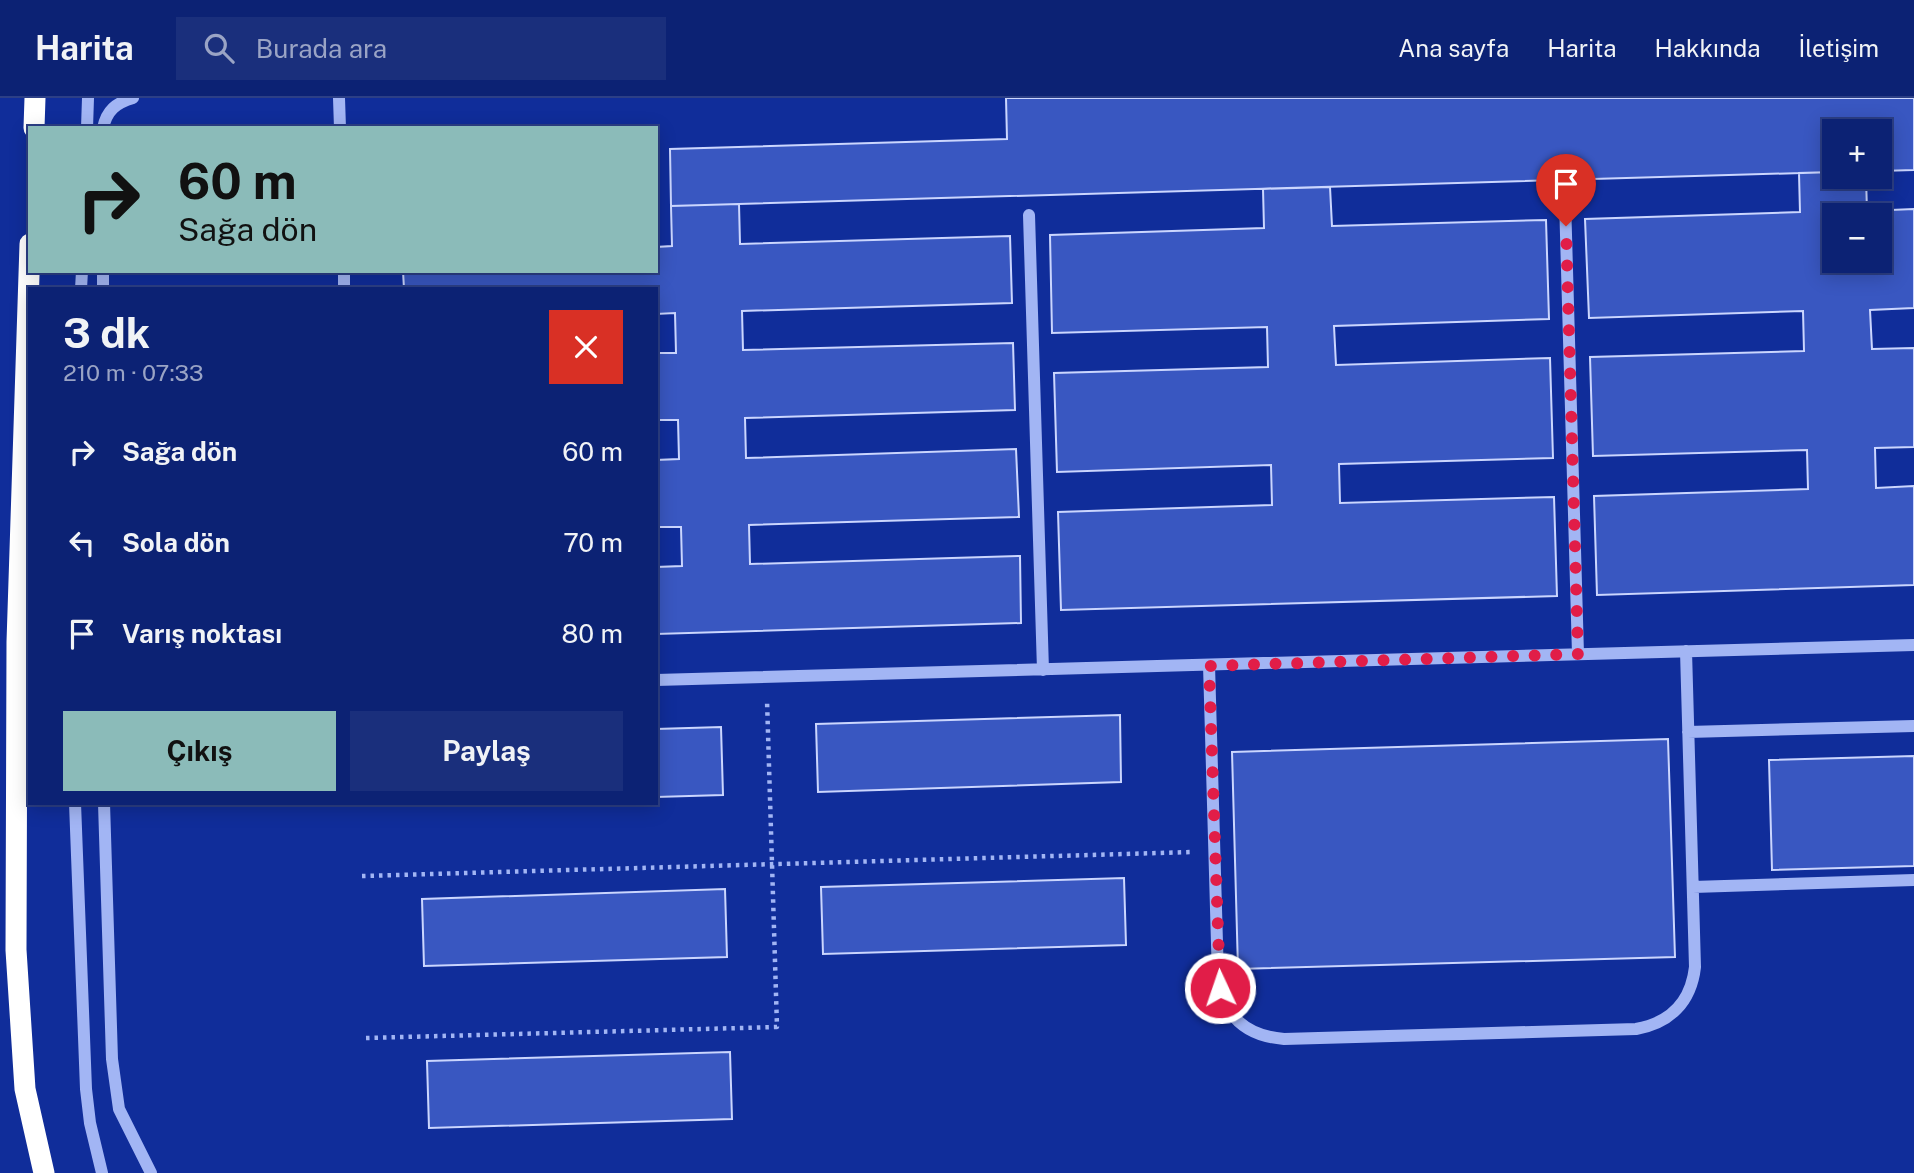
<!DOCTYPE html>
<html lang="tr">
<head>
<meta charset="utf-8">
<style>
	body { margin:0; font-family:"Public Sans",sans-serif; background:#1a2f7c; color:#f1f3f6; height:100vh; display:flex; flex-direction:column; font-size:26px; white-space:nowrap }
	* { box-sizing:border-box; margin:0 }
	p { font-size:23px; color:#9aa4c5 }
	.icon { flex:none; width:38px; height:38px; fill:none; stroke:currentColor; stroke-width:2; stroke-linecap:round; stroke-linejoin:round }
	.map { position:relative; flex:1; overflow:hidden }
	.side { position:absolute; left:28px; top:189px; width:630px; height:518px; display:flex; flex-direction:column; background:#0c2274; border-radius:0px; box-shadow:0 4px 18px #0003,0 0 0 2px #2c3f86 }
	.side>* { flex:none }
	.top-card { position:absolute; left:28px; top:28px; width:630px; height:147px; border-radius:0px; box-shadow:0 4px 18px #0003,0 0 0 2px #2c3f86; background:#8bbbb9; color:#111; overflow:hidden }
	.fabs { position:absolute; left:1822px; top:21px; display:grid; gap:14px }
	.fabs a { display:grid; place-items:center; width:70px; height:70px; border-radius:0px; background:#0c2274; box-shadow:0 4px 18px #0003,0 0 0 2px #2c3f86; font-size:35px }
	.pin { position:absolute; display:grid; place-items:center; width:60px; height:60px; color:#fff; margin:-72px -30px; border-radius:50% 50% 50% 0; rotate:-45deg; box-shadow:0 0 7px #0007 }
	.pin .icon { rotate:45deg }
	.me { position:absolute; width:77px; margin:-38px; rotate:357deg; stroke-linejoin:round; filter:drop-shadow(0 0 5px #0008) }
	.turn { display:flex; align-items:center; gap:24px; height:147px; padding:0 35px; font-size:32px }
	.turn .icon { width:91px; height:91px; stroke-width:2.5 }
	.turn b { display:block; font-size:49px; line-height:60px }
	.round { display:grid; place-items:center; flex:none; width:74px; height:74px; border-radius:0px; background:#1a2f7c }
	.headline { display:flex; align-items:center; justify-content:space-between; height:119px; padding:0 35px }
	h1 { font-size:42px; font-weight:700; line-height:52px }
	.primary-button { display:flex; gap:14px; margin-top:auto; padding:14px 35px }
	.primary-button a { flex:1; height:80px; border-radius:0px; background:#8bbbb9; color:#111; font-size:28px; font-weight:700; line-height:80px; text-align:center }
	.primary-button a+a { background:#1a2f7c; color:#f1f3f6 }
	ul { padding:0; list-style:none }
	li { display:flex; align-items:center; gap:21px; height:91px; padding:0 35px }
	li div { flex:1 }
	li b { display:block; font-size:26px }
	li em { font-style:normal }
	header { display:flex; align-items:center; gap:42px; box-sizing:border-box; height:98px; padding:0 35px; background:#0c2274; border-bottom:2px solid #2c3f86 }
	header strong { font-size:33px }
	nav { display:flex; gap:38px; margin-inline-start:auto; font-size:24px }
	.search { width:490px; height:63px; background:#1a2f7c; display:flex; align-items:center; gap:18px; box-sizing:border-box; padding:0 24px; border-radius:0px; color:#9aa4c5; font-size:26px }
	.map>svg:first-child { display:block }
	.building { fill:#3957c1; stroke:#cbd6fe; stroke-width:2; fill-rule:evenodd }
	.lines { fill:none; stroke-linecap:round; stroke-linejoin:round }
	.path { stroke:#a2b5f4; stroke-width:4.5; stroke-dasharray:3.5 5; stroke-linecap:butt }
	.minor { stroke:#a2b5f4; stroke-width:12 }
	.highway { stroke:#fff; stroke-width:21 }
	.route { stroke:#e11d48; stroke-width:12; stroke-dasharray:0 21.6 }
</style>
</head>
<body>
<header>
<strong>Harita</strong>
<div class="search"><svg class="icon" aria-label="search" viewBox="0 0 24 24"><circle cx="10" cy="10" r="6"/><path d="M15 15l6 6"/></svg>Burada ara</div>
<nav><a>Ana sayfa</a><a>Harita</a><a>Hakkında</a><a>İletişim</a></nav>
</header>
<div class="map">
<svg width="1914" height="1075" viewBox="0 0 1914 1075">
	<rect width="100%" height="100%" fill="#102d9a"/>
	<path class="building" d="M1006,0h908v72l-34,1v-40h-46v41l-1163,34 -1,-57 337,-10z
		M1833,74l1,5h32l1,34 47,-2v99l-44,2 2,39 42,-1v99l-39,1 1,40 38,-2v99l-317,10 -3,-99 214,-7 -1,-39 -214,6 -3,-99 214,-6 -1,-40 -214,7 -4,-99 215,-7 -1,-39zM1834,117h46v46h-46z
		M1330,89l2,39 214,-6 3,99 -215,7 2,39 214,-7 3,100 -214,6 1,39 214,-6 3,99 -496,14 -3,-98 214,-7 -1,-40 -214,7 -3,-99 214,-6 -1,-40 -215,6 -2,-98 214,-7 -1,-39z
		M739,106l1,40 270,-8 2,67 -270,8 1,39 270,-7 2,67 -270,8 1,40 270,-9 3,68 -270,8 1,39 270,-8 1,67 -365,11v-67l26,-1 -1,-39h-25v-67l23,-1 -1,-39h-22v-67h20l-1,-40 -19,1v-25h-252l-1,-18h253v-24l16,-1 -1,-40z
		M1120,617l1,67 -303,10 -2,-68z
		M721,629l2,68 -67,2v-68z
		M1668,641l7,218 -437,12 -6,-217z
		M1914,658v110l-142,4 -3,-110z
		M1124,780l2,67 -303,9 -2,-67z
		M725,791l2,68 -303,9 -2,-67z
		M730,954l2,67 -303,9 -2,-67z"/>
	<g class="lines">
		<path class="path" d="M362,778l831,-24
			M366,940l411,-11 -10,-327"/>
		<path class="minor" d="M339,0l1,30
			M87,30l1,-30
			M103,30c4,-18 13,-25 30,-30
			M1565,102l13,454
			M1029,117l14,455
			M344,173v18
			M81,191l1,-18
			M103,191v-18
			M1209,567l9,313c6,39 28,58 66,61l352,-10c34,-6 55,-27 59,-62l-9,-316
			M656,582l1258,-35
			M1688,634l226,-6
			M75,705l11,286 4,34 12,50
			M104,705l8,256 7,50 32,64
			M1693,789l221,-7"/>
		<path class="highway" d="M34,30l1,-30
			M30,146l-13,398 -1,308 9,139 19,84"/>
	</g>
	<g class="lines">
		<path class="route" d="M1220,890l-11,-322 369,-12 -12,-428"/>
	</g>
</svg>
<div class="fabs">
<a>+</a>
<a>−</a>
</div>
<div class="pin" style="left:1566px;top:128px;background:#d93025"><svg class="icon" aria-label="arrive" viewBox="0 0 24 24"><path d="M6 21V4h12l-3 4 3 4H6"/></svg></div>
<svg class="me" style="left:1220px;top:890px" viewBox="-20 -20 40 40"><circle r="17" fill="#e11d48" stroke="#fff" stroke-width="3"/><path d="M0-11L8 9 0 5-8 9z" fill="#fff"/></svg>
<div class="top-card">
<div class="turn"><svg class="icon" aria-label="right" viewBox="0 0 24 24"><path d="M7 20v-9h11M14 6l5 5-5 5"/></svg><div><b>60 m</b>Sağa dön</div></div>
</div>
<section class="side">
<div class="headline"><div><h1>3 dk</h1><p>210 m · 07:33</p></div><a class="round" style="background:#d93025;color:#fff"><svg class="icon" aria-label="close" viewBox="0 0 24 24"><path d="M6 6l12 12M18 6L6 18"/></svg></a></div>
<ul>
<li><svg class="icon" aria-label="right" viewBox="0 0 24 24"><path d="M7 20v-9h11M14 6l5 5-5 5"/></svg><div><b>Sağa dön</b></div><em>60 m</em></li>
<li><svg class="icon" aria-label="left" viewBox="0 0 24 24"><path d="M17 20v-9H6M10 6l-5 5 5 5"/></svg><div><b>Sola dön</b></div><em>70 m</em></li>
<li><svg class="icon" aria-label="arrive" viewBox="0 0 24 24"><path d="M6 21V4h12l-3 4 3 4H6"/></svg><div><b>Varış noktası</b></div><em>80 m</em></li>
</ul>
<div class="primary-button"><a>Çıkış</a><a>Paylaş</a></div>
</section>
</div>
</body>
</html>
